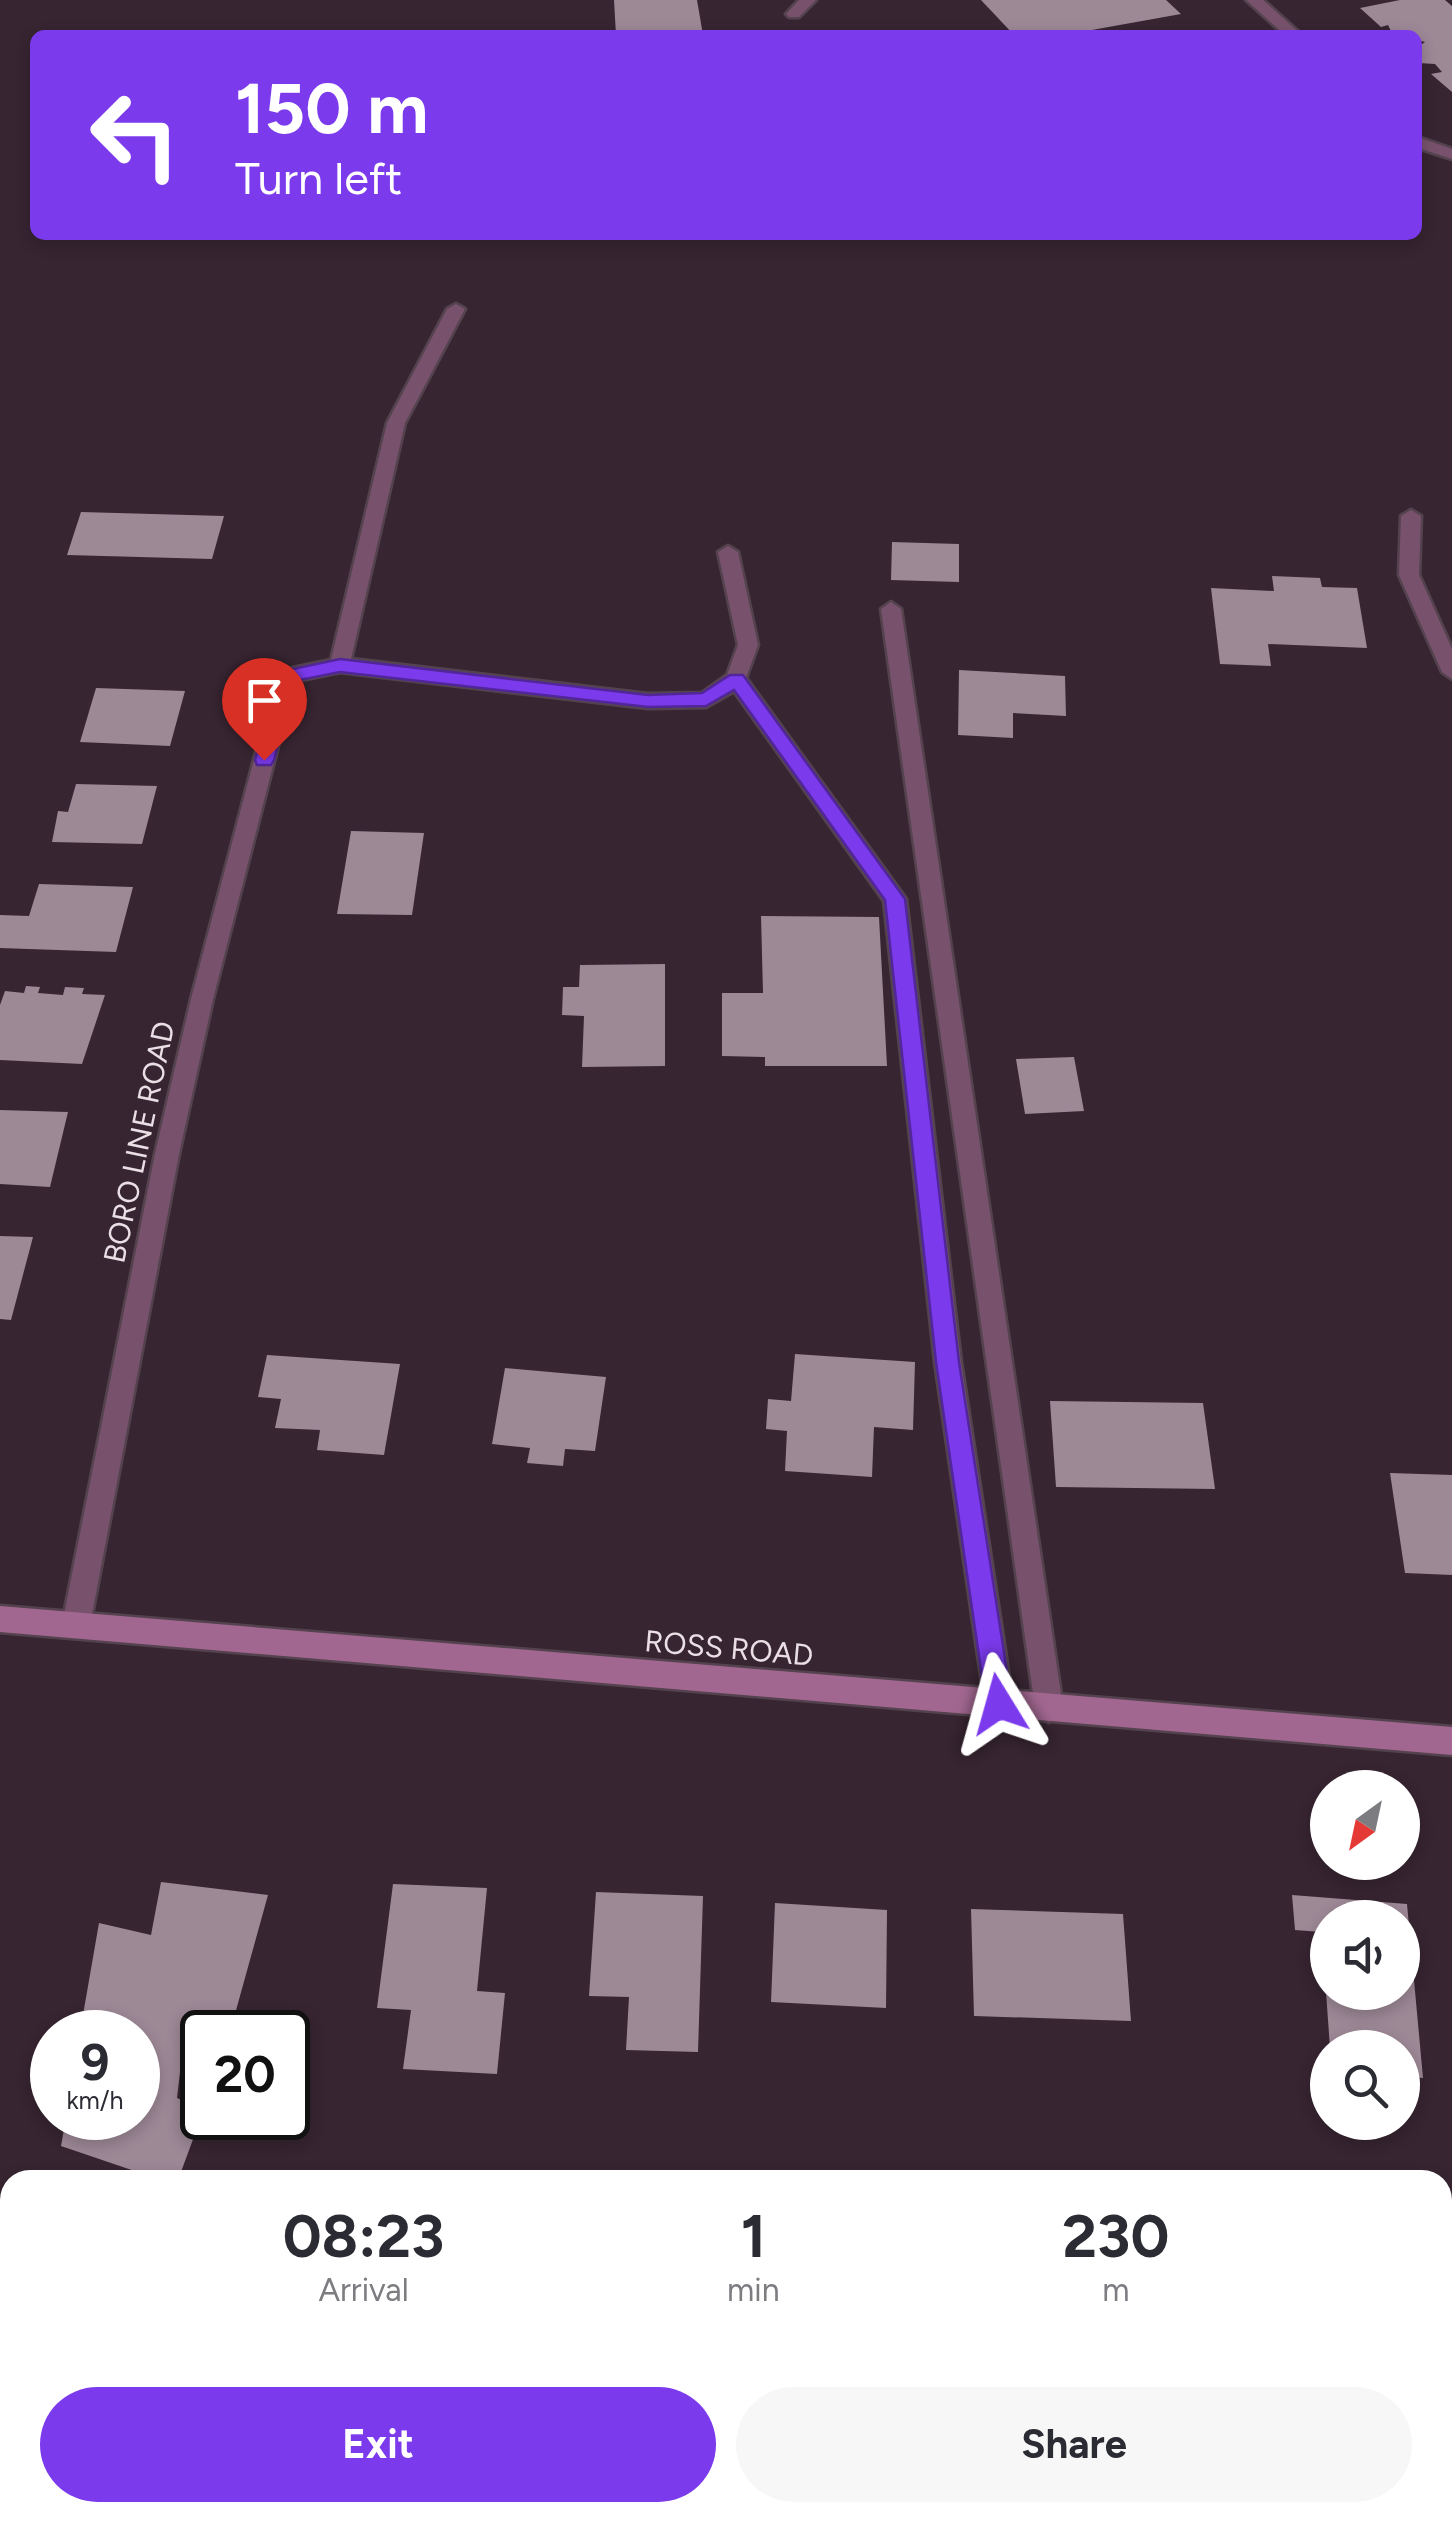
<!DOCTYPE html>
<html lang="en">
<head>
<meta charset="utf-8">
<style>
	body { margin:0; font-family:Figtree,sans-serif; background:#f7f7f7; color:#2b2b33; height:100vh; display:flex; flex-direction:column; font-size:38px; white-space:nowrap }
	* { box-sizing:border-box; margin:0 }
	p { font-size:32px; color:#7c7c81 }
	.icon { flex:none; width:55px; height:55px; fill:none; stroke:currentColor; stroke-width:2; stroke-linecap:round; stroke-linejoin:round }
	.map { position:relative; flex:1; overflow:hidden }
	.drawer { position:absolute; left:0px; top:2170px; width:1452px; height:352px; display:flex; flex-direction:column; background:#fff; border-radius:30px 30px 0 0; box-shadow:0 5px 15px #0003 }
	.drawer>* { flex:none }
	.guide { position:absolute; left:30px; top:30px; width:1392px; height:210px; border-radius:15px; box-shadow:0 5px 15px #0003; background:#7c3aed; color:#fff; overflow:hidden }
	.needle { width:65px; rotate:213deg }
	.fabs { position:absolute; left:1310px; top:1770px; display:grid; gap:20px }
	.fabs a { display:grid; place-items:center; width:110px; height:110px; border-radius:50%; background:#fff; box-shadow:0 5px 15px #0003; font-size:50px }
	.speed { position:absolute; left:30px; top:2010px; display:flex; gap:20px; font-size:50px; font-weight:700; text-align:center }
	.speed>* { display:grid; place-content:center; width:130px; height:130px; border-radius:50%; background:#fff; box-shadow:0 5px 15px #0003; line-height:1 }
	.speed small { font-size:25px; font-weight:400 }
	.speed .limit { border:5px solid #111; border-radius:15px; background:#fff; color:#111 }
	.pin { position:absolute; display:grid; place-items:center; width:85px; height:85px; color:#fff; margin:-102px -42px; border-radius:50% 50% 50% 0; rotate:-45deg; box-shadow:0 0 10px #0007 }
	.pin .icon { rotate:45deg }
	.me { position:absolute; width:110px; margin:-55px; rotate:352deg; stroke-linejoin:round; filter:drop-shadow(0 0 8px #0008) }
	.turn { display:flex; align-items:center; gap:35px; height:210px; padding:0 40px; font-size:45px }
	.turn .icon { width:130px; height:130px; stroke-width:2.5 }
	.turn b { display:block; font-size:70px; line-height:85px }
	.eta { display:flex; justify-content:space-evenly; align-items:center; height:170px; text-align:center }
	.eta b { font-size:60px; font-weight:700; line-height:70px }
	.button { display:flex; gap:20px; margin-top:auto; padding:20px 40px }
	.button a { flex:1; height:115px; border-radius:60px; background:#7c3aed; color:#fff; font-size:40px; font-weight:700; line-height:115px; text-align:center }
	.button a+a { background:#f7f7f7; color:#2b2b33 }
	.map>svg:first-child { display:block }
	.building { fill:#9d8896 }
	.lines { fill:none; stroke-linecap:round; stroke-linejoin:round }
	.lane-casing { stroke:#54434e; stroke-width:5 }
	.street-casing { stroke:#54434e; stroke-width:5 }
	.secondary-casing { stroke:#54434e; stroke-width:5 }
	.lane { fill:#78526c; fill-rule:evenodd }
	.street { fill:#78526c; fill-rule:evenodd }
	.secondary { fill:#a26790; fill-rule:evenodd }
	.route { fill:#7c3aed; stroke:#51269a; stroke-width:2.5 }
	.labels { text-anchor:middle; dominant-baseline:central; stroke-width:10; stroke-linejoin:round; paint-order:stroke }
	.street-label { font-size:30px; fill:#ebdfe6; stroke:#372531 }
</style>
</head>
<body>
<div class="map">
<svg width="1452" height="2521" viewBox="0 0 1452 2521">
	<rect width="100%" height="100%" fill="#372531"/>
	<path class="building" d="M614,0h83l6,35h-87z
		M981,0h185l15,14 -117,21h-50z
		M1400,0h45l7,6v86l-21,-18 11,-2 -7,-8 -17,-1v-16l7,-5 -7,-2v-5h-25l-5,-10 -7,2 -21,-19z
		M81,512l143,4 -12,43 -145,-4z
		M892,542l67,2v38l-68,-2z
		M1272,576l48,2 2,9 35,1 10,60 -99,-4 3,22 -51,-2 -9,-76 63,3z
		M959,670l106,6 1,40 -53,-3v25l-55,-3z
		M96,688l89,3 -15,55 -90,-4z
		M76,784l81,2 -15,58 -90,-2 6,-31 10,1z
		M351,831l73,2 -12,82 -75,-1z
		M39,884l94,3 -17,65 -116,-4v-33l29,1z
		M761,916l118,1 8,149h-122v-9l-43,-1v-63h41z
		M665,964v102l-83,1 2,-51 -22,-1 1,-28h16l1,-22z
		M26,986l14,1 -2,6 25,2 2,-8 19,1 -2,6 23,1 -23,69 -82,-4v-55l5,-14 19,2z
		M1074,1057l10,54 -59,3 -9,-55z
		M0,1110l68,2 -18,75 -50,-3z
		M0,1236l33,1 -22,83 -11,-1z
		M795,1354l120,8 -2,68 -39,-3 -2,50 -87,-6 2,-40 -21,-2 2,-30 23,2z
		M267,1355l133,9 -16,91 -67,-5 3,-20 -45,-2 6,-29 -23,-2z
		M505,1368l101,9 -11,74 -30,-2 -2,17 -36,-3 3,-15 -38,-4z
		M1050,1401l153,2 12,86 -159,-2z
		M1390,1473l62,2v100l-47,-2z
		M161,1882l107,13 -38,137h-28v11l-19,3 -6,52 25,11v6l-24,65h-17l-100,-34 5,-28h72v-86h-58l19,-109 52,12z
		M393,1884l94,4 -10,103 28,2 -8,81 -94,-5 8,-59 -34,-2z
		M596,1892l107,4 -5,156 -72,-2 3,-53 -40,-1z
		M1292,1895l115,9 16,174 -21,-2v-28h-72l-4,-56h76v-74h-74l-3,60 -4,-46 -26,-2z
		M775,1903l112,7 -1,98 -115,-6z
		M971,1909l152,5 8,107 -157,-5z"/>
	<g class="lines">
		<defs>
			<path id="lane" d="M456,304l9,5 -60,114 -54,236 297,35 54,-1 25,-18 11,-30 -20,-93 10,-6 10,6 20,93 -12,33 160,221 55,463 52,341 -4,10 -10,4 -10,-4 -4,-10 -50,-341 -51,-461 -150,-210 -28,16 -58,1 -308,-36 -54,11 -10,-7 3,-5 52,-11 56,-237 60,-114z
				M1411,510l10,6 -2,59 33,74v30l-10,-7 -43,-97 2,-59z
				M891,602l10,7 162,1099 -4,10 -10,4 -10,-4 -4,-10 -154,-1099z"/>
			<path id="street" d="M799,0h17l-17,17h-10l-3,-3z
				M1246,0h17l39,35h-17z
				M1418,137l34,12v10l-34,-11z
				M286,669l10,7 -83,323 -34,155 -89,471 -4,9 -10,4 -10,-4 -4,-9 93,-471 36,-155 85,-323z"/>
			<path id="secondary" d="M0,1606l1452,121v28l-1452,-123z"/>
		</defs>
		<use href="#lane" class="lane-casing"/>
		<use href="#street" class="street-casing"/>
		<use href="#secondary" class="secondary-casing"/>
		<use href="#lane" class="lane"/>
		<use href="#street" class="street"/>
		<use href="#secondary" class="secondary"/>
	</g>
	<path class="route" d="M340,659l308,36 54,-2 28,-18h13l162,224 54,463 53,342 -4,8 -9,4 -9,-4 -4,-8 -50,-342 -51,-462 -151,-210 -28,16 -58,1 -308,-35 -46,9 -20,79 -3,5h-14l-2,-5 24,-88z"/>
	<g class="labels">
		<g class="street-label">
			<text transform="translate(139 1142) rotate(-78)">BORO LINE ROAD</text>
			<text transform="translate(729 1648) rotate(5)">ROSS ROAD</text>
		</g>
	</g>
</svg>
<div class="fabs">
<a><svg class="needle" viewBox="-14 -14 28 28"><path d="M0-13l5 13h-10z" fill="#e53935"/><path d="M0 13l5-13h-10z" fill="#7c7c81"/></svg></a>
<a><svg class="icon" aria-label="sound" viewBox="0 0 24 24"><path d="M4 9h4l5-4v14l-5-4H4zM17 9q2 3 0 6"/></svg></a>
<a><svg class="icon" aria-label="search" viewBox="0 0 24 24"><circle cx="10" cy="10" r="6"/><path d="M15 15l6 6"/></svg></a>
</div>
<div class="speed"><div>9<small>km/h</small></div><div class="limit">20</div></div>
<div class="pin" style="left:264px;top:760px;background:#d93025"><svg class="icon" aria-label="arrive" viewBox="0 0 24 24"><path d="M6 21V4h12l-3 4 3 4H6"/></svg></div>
<svg class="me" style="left:999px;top:1704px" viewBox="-20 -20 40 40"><path d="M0-17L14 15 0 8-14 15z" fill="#7c3aed" stroke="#fff" stroke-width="4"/></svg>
<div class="guide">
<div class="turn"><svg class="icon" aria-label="left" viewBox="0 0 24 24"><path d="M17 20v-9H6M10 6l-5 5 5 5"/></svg><div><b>150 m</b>Turn left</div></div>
</div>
<section class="drawer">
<div class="eta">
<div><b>08:23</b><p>Arrival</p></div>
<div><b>1</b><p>min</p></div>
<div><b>230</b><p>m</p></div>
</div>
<div class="button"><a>Exit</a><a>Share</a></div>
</section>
</div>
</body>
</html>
